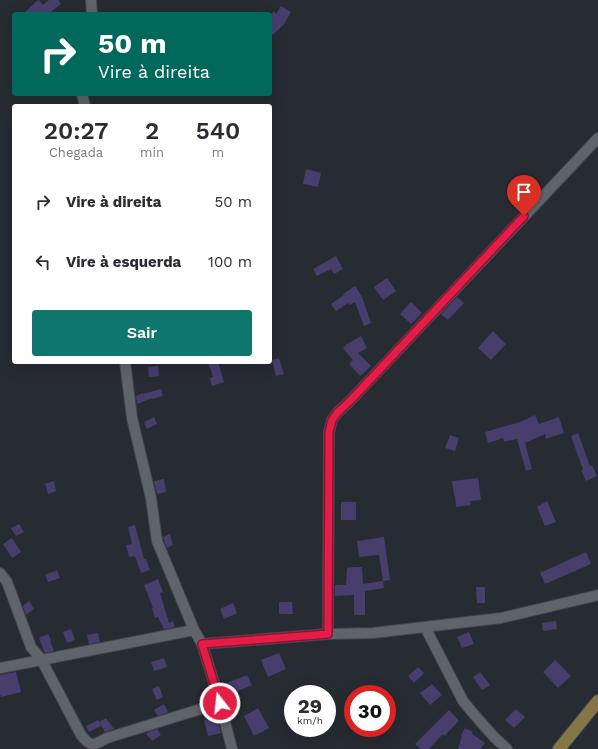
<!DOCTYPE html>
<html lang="pt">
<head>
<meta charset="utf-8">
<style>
	body { margin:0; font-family:"Work Sans",sans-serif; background:#f7f7f7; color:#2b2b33; height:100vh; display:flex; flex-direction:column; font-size:15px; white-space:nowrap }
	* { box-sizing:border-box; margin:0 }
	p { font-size:13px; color:#7c7c81 }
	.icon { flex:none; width:22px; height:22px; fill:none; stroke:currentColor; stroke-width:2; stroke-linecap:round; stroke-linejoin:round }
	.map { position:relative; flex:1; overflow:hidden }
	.side { position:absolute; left:12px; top:104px; width:260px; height:260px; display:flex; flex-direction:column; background:#fff; border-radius:4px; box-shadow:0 4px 16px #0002 }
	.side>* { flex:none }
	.guide { position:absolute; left:12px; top:12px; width:260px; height:84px; border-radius:4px; box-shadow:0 4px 16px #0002; background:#00695c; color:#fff; overflow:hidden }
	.speed { position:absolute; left:284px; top:685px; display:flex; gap:8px; font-size:20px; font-weight:700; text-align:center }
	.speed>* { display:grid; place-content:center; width:52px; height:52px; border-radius:50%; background:#fff; box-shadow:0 4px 16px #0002; line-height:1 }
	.speed small { font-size:10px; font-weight:400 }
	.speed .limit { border:6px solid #d22; background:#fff; color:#111 }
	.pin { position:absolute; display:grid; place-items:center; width:34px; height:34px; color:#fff; margin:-41px -17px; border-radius:50% 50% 50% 0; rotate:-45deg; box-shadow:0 0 4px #0007 }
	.pin .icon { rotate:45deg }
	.me { position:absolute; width:44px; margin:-22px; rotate:344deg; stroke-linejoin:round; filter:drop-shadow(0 0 3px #0008) }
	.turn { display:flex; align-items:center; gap:14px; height:84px; padding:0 20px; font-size:18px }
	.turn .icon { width:52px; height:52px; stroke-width:2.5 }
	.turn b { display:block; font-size:28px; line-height:34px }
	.eta { display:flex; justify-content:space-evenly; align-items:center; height:68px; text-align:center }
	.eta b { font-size:24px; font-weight:600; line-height:28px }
	.primary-button { display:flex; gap:8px; margin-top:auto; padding:8px 20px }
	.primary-button a { flex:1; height:46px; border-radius:4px; background:#0f766e; color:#fff; font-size:16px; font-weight:600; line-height:46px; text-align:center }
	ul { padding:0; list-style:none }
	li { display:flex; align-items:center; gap:12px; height:60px; padding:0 20px }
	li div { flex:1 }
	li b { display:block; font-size:15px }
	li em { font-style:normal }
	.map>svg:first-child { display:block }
	.building { fill:#473e6e }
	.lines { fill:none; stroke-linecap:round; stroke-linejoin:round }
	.minor-casing { stroke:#44474d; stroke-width:12 }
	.major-casing { stroke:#44474d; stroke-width:14 }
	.minor { stroke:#5f636a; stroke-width:10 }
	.major { stroke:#857648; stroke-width:12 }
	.route-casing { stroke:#92132f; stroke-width:10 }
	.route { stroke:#e11d48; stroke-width:7 }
</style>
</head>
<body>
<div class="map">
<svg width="598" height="749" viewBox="0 0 598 749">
	<rect width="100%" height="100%" fill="#272b32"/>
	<path class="building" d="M38,0h1l4,5 6,-5h9l3,4 -13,10h-25z
		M281,6l10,6 -7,12 -11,11 -3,-3v-16l4,-5 2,3z
		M306,169l15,4 -3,14 -15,-3z
		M336,256l7,13 -9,5 -3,-5 -14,7 -4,-7z
		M387,278l9,13 -13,9 -9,-13z
		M355,286l7,11 9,26 -7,3 -9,-24 -5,3 -2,-2 -12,8 -5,-7 13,-9 -1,-1z
		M457,297l7,6 -16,17 -7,-6z
		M411,302l11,11 -11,11 -11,-10z
		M493,331l13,13 -15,16 -13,-12z
		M361,336l6,12 -9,5 13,13 -11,10 -11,-12 4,-4 -10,-12 4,-4z
		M279,358l5,16 -8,2 -4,-16z
		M208,362h10l6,20 -12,4 -2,-8 3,-1z
		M158,366l1,10 -10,1 -1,-10z
		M161,389l2,7 -11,3v-1l-15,6 -1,-8 7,-3v1z
		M535,415l4,9 20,-7 5,16 -18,6 -1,-5 -20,9 7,26 -6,2 -9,-32 -13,3 -1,-4 -15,5 -3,-11 35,-10z
		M154,417l3,7 -10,5 -3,-7z
		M578,433l12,33 2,-1 5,11 -11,5 -5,-11h2l-12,-34z
		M450,435l9,3 -4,13 -10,-3z
		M478,478l3,22 -11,1 1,4 -15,2 -1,-11h-1l-2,-15z
		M164,479l2,13 -9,2 -3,-13z
		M54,481l2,10 -8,3 -3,-10z
		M547,501l4,9 5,12 -11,4 -8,-19z
		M341,502h15v18h-15z
		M19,524l5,8 -8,4 -5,-8z
		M135,525l9,34h2l4,11 -9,3 -6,-17 -6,1 -3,-12 6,-1 -4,-17z
		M170,534l3,11 -6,3 -4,-11z
		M384,537l6,43 -7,1 -4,-26 -20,2 -2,-16z
		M12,538l9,14 -9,6 -9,-14z
		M586,552l5,12 -46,20 -5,-11z
		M354,567h8l1,17 20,-3 1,7 -19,3v24h-11v-20l-19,1v-11h11l1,-17z
		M57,570l3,8 -12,4 -3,-7z
		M158,579l5,13 -3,1 9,30 4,-2 2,6 -11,2 -6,-12 -3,1 -3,-10h1l-9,-23z
		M476,587h9v16h-8z
		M29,601l5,8 -8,6 -3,-9z
		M279,602h13l1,12h-14z
		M233,603l4,10 -13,6 -4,-10z
		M556,621l1,8 -14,2 -1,-8z
		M71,629l4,11 -8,3 -4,-11z
		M469,632l5,12 -12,4 -5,-11z
		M98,633l2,9 -11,2 -2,-9z
		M48,634l3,6 -1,1 4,10 -9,2 -6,-15z
		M279,653l7,16 -18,8 -7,-17z
		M164,658l3,9 -13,4 -3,-9z
		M555,660l16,16 -13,12 -15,-16z
		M418,667l6,6 -10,10 -6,-7z
		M16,672l5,20 -20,5 -1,-4v-18z
		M480,672l10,13 -8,5 -9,-13z
		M247,675l5,10 -21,9 -5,-11z
		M432,684l10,11 -12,10 -10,-12z
		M159,686l4,11 -6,3 -5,-11z
		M164,704l4,8 -10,4 -4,-6z
		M258,708l11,20 -15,8 -10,-20z
		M516,709l9,8 -11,11 -9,-8z
		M449,710l10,11 -15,15 -1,-2 -14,15h-8l-6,-5z
		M217,716l4,17 -13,3 -4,-16z
		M106,718l8,11 -9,3 -6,-10z
		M98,720l3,6 -12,6 -3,-6z
		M465,728l8,4 -1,2 13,9 -5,6h-22l4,-13 -1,-1z
		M157,729l4,6 -9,6 -6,-7 5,-3z"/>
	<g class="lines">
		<defs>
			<path id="minor" d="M91,0l1,14
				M82,94l3,12
				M125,362l7,56 19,80 6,43 37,89 8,14 17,55 13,50
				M0,573l7,9 24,65 10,12 40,76c10,13 13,10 26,3l113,-35
				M425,627l38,74 9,11 22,25 13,12
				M328,634l1,-202 3,-12 6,-8 12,-11 248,-263
				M202,644l126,-10 45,-1 128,-15 97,-23
				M0,668l194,-38"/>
			<path id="major" d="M559,749l39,-48"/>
		</defs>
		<use href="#minor" class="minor-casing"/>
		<use href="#major" class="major-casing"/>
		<use href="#minor" class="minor"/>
		<use href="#major" class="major"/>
	</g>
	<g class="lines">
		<defs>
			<path id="route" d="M220,703l-18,-59 126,-10 1,-202 3,-12 6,-8 12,-11 174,-185"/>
		</defs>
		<use href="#route" class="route-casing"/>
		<use href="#route" class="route"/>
	</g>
</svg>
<div class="speed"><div>29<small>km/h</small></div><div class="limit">30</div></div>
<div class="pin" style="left:524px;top:216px;background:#d93025"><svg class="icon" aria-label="arrive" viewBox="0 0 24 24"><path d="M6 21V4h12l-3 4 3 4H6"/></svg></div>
<svg class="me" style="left:220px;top:703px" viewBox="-20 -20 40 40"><circle r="17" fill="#e11d48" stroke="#fff" stroke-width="3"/><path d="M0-11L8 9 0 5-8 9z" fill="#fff"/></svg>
<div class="guide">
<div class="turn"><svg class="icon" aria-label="right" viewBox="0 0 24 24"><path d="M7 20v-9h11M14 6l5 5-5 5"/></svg><div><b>50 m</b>Vire à direita</div></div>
</div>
<section class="side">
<div class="eta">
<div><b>20:27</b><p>Chegada</p></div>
<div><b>2</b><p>min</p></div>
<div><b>540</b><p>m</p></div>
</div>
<ul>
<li><svg class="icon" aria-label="right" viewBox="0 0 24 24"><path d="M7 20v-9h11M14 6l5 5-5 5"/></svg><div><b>Vire à direita</b></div><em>50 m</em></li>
<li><svg class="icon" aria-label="left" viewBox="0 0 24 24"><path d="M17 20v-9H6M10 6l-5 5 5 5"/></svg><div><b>Vire à esquerda</b></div><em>100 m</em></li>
</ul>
<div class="primary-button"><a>Sair</a></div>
</section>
</div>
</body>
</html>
